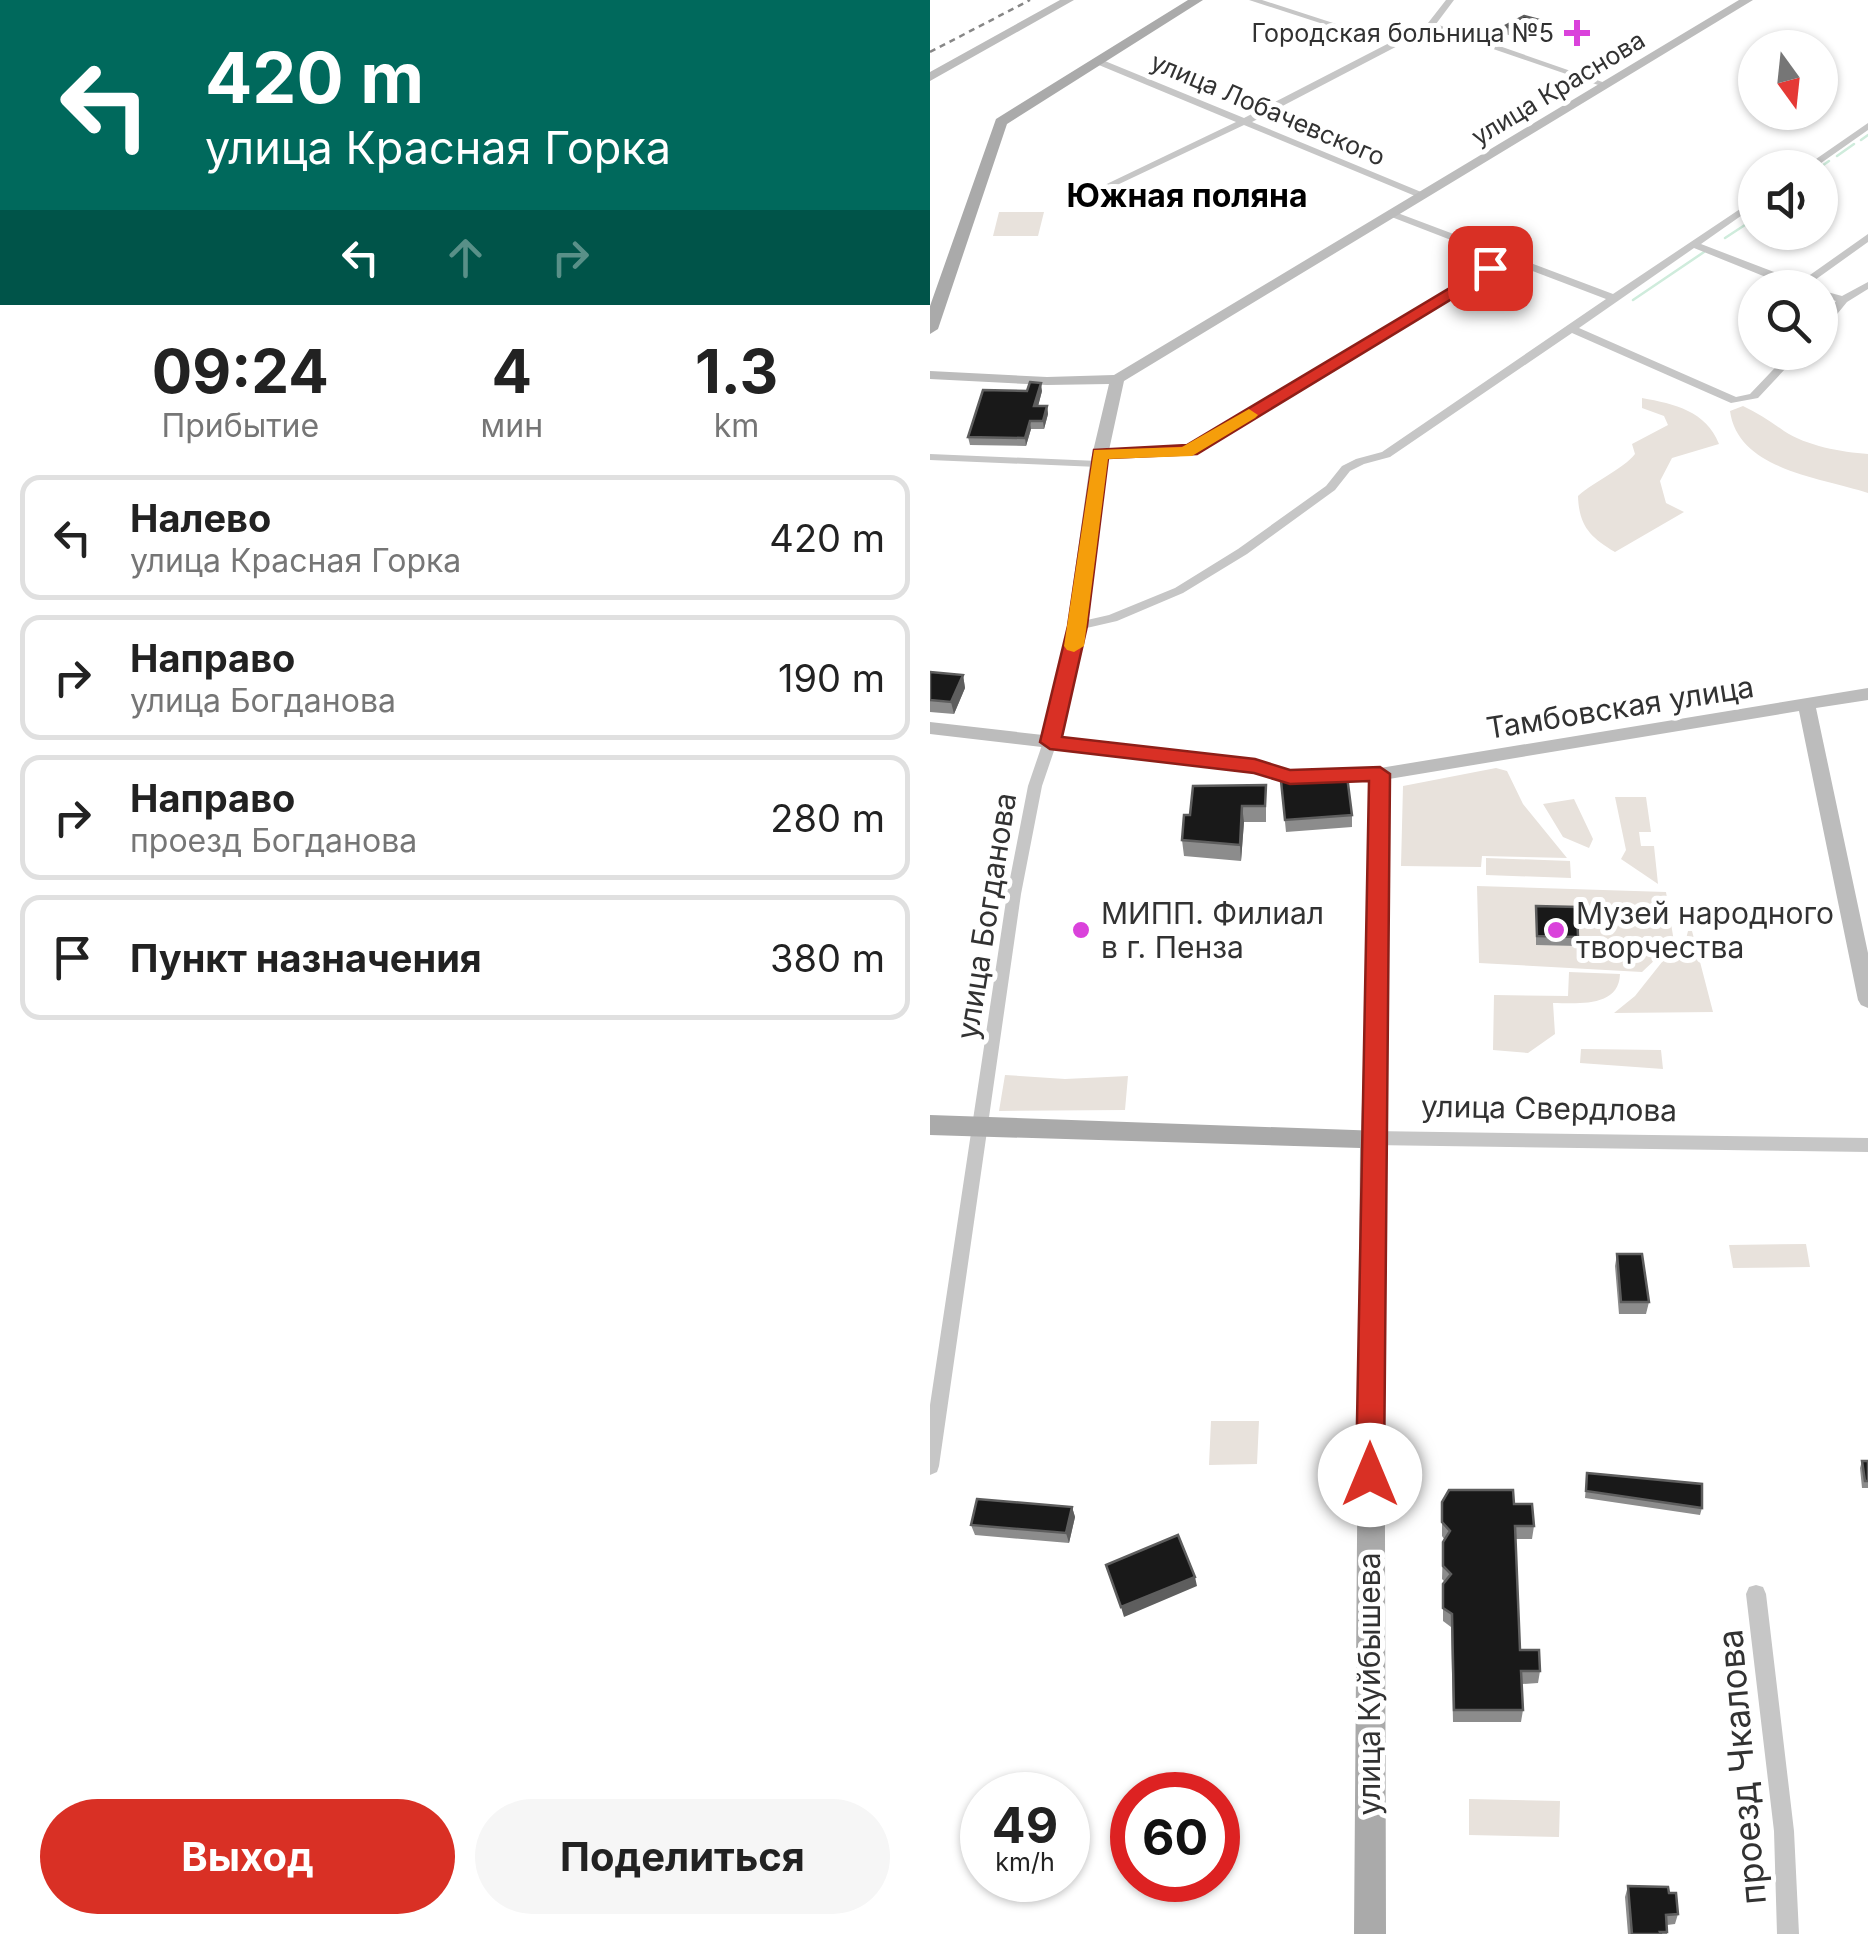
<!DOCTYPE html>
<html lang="ru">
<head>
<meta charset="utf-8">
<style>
	body { margin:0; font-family:Inter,sans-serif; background:#f6f6f6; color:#222; height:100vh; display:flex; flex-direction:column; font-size:38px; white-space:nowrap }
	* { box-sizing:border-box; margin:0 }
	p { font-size:32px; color:#767676 }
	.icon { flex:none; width:55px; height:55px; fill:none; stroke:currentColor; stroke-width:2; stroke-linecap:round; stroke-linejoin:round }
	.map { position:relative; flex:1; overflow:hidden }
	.sheet { display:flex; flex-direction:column; background:#fff; width:930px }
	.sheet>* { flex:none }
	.guide { background:#00695c; color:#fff; overflow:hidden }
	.needle { width:65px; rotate:165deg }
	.buttons { position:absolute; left:808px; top:30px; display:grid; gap:20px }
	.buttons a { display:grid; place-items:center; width:100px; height:100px; border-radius:50%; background:#fff; box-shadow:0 2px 8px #0004; font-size:50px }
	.speed { position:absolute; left:30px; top:1772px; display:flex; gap:20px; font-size:50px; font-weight:700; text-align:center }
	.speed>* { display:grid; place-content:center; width:130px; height:130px; border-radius:50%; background:#fff; box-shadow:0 2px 8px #0004; line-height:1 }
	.speed small { font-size:25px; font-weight:400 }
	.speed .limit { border:15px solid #d22; background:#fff; color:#111 }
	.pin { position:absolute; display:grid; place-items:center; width:85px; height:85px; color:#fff; margin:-42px; border-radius:20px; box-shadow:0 5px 15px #0006 }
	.me { position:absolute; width:110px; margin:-55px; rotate:0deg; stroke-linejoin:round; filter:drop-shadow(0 0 8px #0008) }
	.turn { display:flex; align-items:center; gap:35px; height:210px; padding:0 40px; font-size:45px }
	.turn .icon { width:130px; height:130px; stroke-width:2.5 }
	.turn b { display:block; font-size:70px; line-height:85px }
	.lanes { display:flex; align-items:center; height:95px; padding:0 40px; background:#0003; justify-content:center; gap:50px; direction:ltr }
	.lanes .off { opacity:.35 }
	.eta { display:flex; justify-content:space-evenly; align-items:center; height:170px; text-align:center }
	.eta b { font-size:60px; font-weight:700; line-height:70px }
	.cta { display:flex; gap:20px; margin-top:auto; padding:20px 40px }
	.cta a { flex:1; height:115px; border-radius:60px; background:#d93025; color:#fff; font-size:40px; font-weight:700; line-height:115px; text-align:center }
	.cta a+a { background:#f6f6f6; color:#222 }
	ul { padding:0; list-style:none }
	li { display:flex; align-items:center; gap:30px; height:125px; margin:0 20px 15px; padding:0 20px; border:5px solid #e0e0e0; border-radius:20px }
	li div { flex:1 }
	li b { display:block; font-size:38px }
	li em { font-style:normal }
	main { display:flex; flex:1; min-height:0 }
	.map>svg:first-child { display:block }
	.green { fill:#e8e2dc }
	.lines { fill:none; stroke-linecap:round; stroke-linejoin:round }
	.stream { stroke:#cfecdc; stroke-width:2.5 }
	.street { fill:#c6c6c6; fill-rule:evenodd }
	.secondary { fill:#bcbcbc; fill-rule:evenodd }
	.primary { fill:#aaa; fill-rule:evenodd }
	.rail { stroke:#878787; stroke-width:2.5; stroke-dasharray:6 5; stroke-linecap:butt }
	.wall { fill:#8c8c8c }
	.shaded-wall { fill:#5e5e5e }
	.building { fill:#191919; stroke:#5e5e5e; stroke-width:2.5 }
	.route { fill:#d93025; stroke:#8d1f18; stroke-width:2.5 }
	.slow { fill:#f59e0b }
	.poi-dot { fill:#da42db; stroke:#fff; stroke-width:4 }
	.labels { text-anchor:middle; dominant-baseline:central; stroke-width:10; stroke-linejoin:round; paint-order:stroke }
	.far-poi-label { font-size:25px; fill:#323232; stroke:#fff; text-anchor:end }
	.far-street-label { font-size:25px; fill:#323232; stroke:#fff }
	.street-label { font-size:30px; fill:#323232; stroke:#fff }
	.poi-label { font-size:30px; fill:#323232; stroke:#fff; text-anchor:start }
	.far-district-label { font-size:32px; font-weight:bold; fill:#000; stroke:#fff }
	.near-street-label { font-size:35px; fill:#323232; stroke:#fff }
</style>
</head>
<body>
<main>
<section class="sheet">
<div class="guide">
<div class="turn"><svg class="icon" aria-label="left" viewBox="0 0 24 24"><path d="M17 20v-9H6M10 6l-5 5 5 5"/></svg><div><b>420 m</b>улица Красная Горка</div></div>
<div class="lanes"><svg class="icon" aria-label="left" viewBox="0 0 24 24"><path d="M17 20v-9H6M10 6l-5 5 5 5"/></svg><svg class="icon off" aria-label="ahead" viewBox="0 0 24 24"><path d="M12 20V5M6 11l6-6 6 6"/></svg><svg class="icon off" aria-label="right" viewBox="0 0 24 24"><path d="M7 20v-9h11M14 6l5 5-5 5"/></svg></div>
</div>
<div class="eta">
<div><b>09:24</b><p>Прибытие</p></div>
<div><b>4</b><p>мин</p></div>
<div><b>1.3</b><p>km</p></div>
</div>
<ul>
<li><svg class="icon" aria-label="left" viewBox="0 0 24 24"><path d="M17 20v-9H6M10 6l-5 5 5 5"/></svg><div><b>Налево</b><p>улица Красная Горка</p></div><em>420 m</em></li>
<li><svg class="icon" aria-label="right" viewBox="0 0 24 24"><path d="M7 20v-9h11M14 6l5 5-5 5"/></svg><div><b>Направо</b><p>улица Богданова</p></div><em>190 m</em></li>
<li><svg class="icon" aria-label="right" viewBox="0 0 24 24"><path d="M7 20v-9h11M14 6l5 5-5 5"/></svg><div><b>Направо</b><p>проезд Богданова</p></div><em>280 m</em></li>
<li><svg class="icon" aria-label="arrive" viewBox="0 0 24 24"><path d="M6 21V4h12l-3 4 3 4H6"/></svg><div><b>Пункт назначения</b></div><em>380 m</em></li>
</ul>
<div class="cta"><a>Выход</a><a>Поделиться</a></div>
</section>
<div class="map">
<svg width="938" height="1934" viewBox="0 0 938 1934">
	<rect width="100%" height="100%" fill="#fff"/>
	<path class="green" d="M69,212h45l-6,24h-45z
		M712,398c33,6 64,13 77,46l-47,14 -12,23 6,22 18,9 -69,40c-25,-15 -36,-26 -37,-56 18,-16 44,-26 57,-42l-3,-10 36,-19 -4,-9 -22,-8z
		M813,406c15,7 27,15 41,25 23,15 57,21 84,23v39c-44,-15 -130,-22 -138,-82z
		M566,768l11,3 16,33 44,54 -85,-2 -1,11 -80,-1 2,-80z
		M685,797h31l5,35h-12l2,14h13l4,38 -37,-25 5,-9z
		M644,799l19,40 -4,9 -26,-11 -20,-33z
		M556,858l84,3 1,17 -85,-3z
		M547,886l189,6 8,50 -32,30 -163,-9z
		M758,931h4l21,81 -99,1 21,-17 27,-34 22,-15z
		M639,972l51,2c-1,34 -43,29 -67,29l2,31 -27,19 -35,-3 1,-55 74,1z
		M651,1049l80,1 2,19 -83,-6z
		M75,1075l60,4 63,-3 -3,34 -126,1z
		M876,1244l4,23 -77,1 -4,-23z
		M281,1421h48l-2,43 -48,1z
		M539,1799l91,2 -1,36 -90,-2z"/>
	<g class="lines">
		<path class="stream" d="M931,140l7,-5
			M907,156l17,-12
			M889,168l10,-7
			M795,238l26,-17
			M703,300l71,-48"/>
		<path class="street" d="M319,0h13l102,33 -7,2z
			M516,0h8l-18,24 175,61 -7,2 -172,-59 -180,94 174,72v4h-6l-176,-73 -146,69 -8,-2 146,-70 -142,-59v-4h6l144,59 184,-95z
			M938,123v7l-54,38h-11z
			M825,199v7l-54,38 99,38 68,-48v8l-60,43 3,3h-18l-99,-40 -115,80 157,69 14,-3 40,-42h11l-43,46 -27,5 -159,-70 -182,124 -26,7 -14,7 -15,19 -88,64 -64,39 -66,28 -39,9 -6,-4 2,-3 35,-8 66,-27 63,-39 88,-63 16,-20 14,-7 26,-7 224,-153 -97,-37 -317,192 -96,2 -2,-2 6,-3 86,-2 314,-190 -111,-43v-4h6l218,82z
			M938,282v7l-21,13 -23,28 -4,1v-10l16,-20 -16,-5v-6l22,6z
			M0,454l168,7 6,3 -6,3 -168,-7z
			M120,737l7,5 -15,44 -21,108 -82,572 -2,6 -7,3v-70l77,-511 21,-108 15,-44z
			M442,1131l496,7v14l-496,-7 -6,-2 -2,-5 2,-5z
			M826,1585l7,2 3,7 28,237 5,103h-22l-3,-103 -28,-237 3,-7z"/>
		<path class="secondary" d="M130,0h14l-144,81v-9z
			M809,0h14l-629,381 -18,83 -25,192 -21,81 195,23 38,11 87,-3 488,-80v12l-52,8 52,245v55l-7,-3 -3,-5 -59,-289 -410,68 -6,359 -3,6 -8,3 -8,-3 -3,-6 10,-357 -78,2 -38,-11 -325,-38v-12l113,13 20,-79 27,-192 19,-80 -62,1 -117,-6v-8l117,6 67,-2z"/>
		<path class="primary" d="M258,0h15l-196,124 -69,205 -8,5v-28l66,-187z
			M0,1115l451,16 3,7 2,796h-32l6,-786 -430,-13z"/>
		<path class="rail" d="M0,52l100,-52"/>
	</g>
	<path class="wall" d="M609,20v8l-19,10 -15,-4v-8z
		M112,391l-4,15h9l1,8 -4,15h-13l-5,17 -56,-1 -2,-8z
		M0,672l33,3 2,13 -11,26 -24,-2z
		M351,781l71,34v12l-66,5z
		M336,785v37h-22l-3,39 -57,-5 -2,-16 8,-25z
		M606,906l42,31 -1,9 -41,-1z
		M687,1254l32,48 -3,12h-27l-4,-48z
		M932,1461h6v27h-6l-2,-20z
		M657,1473l115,35 -2,7 -115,-17z
		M512,1502l72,2 20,22 -2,13h-17l5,111 20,21 -2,12 -16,1 1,26 -2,12h-68l-2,-95 -8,-6v-37l2,-2 -3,-3 1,-37 1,-3 -2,-3z
		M142,1507l3,10 -6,26 -94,-8 -4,-10z
		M698,1886l41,7 9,21 -3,10 -8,1v9h-39l-3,-37z"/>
	<path class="shaded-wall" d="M609,20v8l-19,10v-7z
		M111,383l1,8 -6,23 -2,-8z
		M117,406l1,8 -4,15 -1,-8z
		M100,421l1,8 -5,17 -1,-8z
		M33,675l2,13 -11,26 -3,-12z
		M312,806l2,16 -3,39 -1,-16z
		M142,1507l3,10 -6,26 -3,-10z
		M265,1577l2,9 -73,31 -3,-10z"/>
	<path class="building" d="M594,16l15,4 -19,11 -15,-5z
		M100,382l11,1 -7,23h13l-4,15h-13l-5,17 -57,-1 15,-47 44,1z
		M0,672l33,3 -12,27 -21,-2z
		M417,776l5,39 -67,5 -4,-39z
		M336,785l-1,21h-23l-2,39 -58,-5 2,-25h6l3,-29z
		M606,906l41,1 1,30 -41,-1z
		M687,1254h25l7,48h-28z
		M932,1461h6v20h-3z
		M657,1473l115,11v24l-116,-17z
		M519,1490h64l1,14h18l2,22h-19l5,124h19l1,21h-19l2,39h-69l-2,-96 -9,-6v-24l8,-10 -8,-8v-24l7,-11 -8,-9v-20z
		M47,1499l95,8 -6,26 -95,-8z
		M248,1535l17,42 -74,30 -15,-42z
		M698,1886l40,1 1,6h7l2,21 -12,1 1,17h-7l1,2h-29z"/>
	<path class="route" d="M560,264l8,4 -2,4 -299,182 -89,4 -21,168 -25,111 193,22 35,11 90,-3 10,7 -6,701 -4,9 -10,4 -10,-4 -4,-9 13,-694 -79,3 -36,-11 -204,-24 -10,-7 28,-116 26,-176 93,-5z"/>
	<path class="slow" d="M319,409l9,6 -3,3 -63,38 -84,3 -24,187 -10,6 -7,-2 -3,-4 30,-196 88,-3z"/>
	<g class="poi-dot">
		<path d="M642 18h10v10h10v10h-10v10h-10v-10h-10v-10h10z"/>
		<circle cx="151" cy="930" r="10"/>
		<circle cx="626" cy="930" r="10"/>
	</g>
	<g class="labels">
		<g class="far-poi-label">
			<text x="624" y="33">Городская больница №5</text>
		</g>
		<g class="far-street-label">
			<text transform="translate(628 88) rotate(-31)">улица Краснова</text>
			<text transform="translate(338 109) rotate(23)">улица Лобачевского</text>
		</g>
		<g class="street-label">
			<text transform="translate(690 707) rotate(-9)">Тамбовская улица</text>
			<text transform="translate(56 916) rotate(-81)">улица Богданова</text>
			<text transform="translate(619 1108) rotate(1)">улица Свердлова</text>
			<text transform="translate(439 1684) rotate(-90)">улица Куйбышева</text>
		</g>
		<g class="poi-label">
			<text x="171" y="913">МИПП. Филиал<tspan x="171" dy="34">в г. Пенза</tspan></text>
			<text x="646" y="913">Музей народного<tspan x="646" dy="34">творчества</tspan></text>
		</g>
		<g class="far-district-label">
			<text x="257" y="195">Южная поляна</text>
		</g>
		<g class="near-street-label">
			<text transform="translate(811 1767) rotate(-95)">проезд Чкалова</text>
		</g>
	</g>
</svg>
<div class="buttons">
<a><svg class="needle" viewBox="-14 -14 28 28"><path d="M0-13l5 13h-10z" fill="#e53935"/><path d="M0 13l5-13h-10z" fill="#767676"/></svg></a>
<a><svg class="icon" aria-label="sound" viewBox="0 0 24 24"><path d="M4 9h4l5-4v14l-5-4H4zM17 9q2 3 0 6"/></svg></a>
<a><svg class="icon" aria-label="search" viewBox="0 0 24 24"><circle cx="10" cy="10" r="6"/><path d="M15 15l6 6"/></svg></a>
</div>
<div class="speed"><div>49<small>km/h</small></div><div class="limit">60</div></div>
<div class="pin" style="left:560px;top:268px;background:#d93025"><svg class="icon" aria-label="arrive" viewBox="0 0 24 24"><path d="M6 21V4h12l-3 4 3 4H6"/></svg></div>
<svg class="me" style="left:440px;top:1475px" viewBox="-20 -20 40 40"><circle r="19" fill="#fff"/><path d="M0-13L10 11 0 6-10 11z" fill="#d93025"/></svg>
</div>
</main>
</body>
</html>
